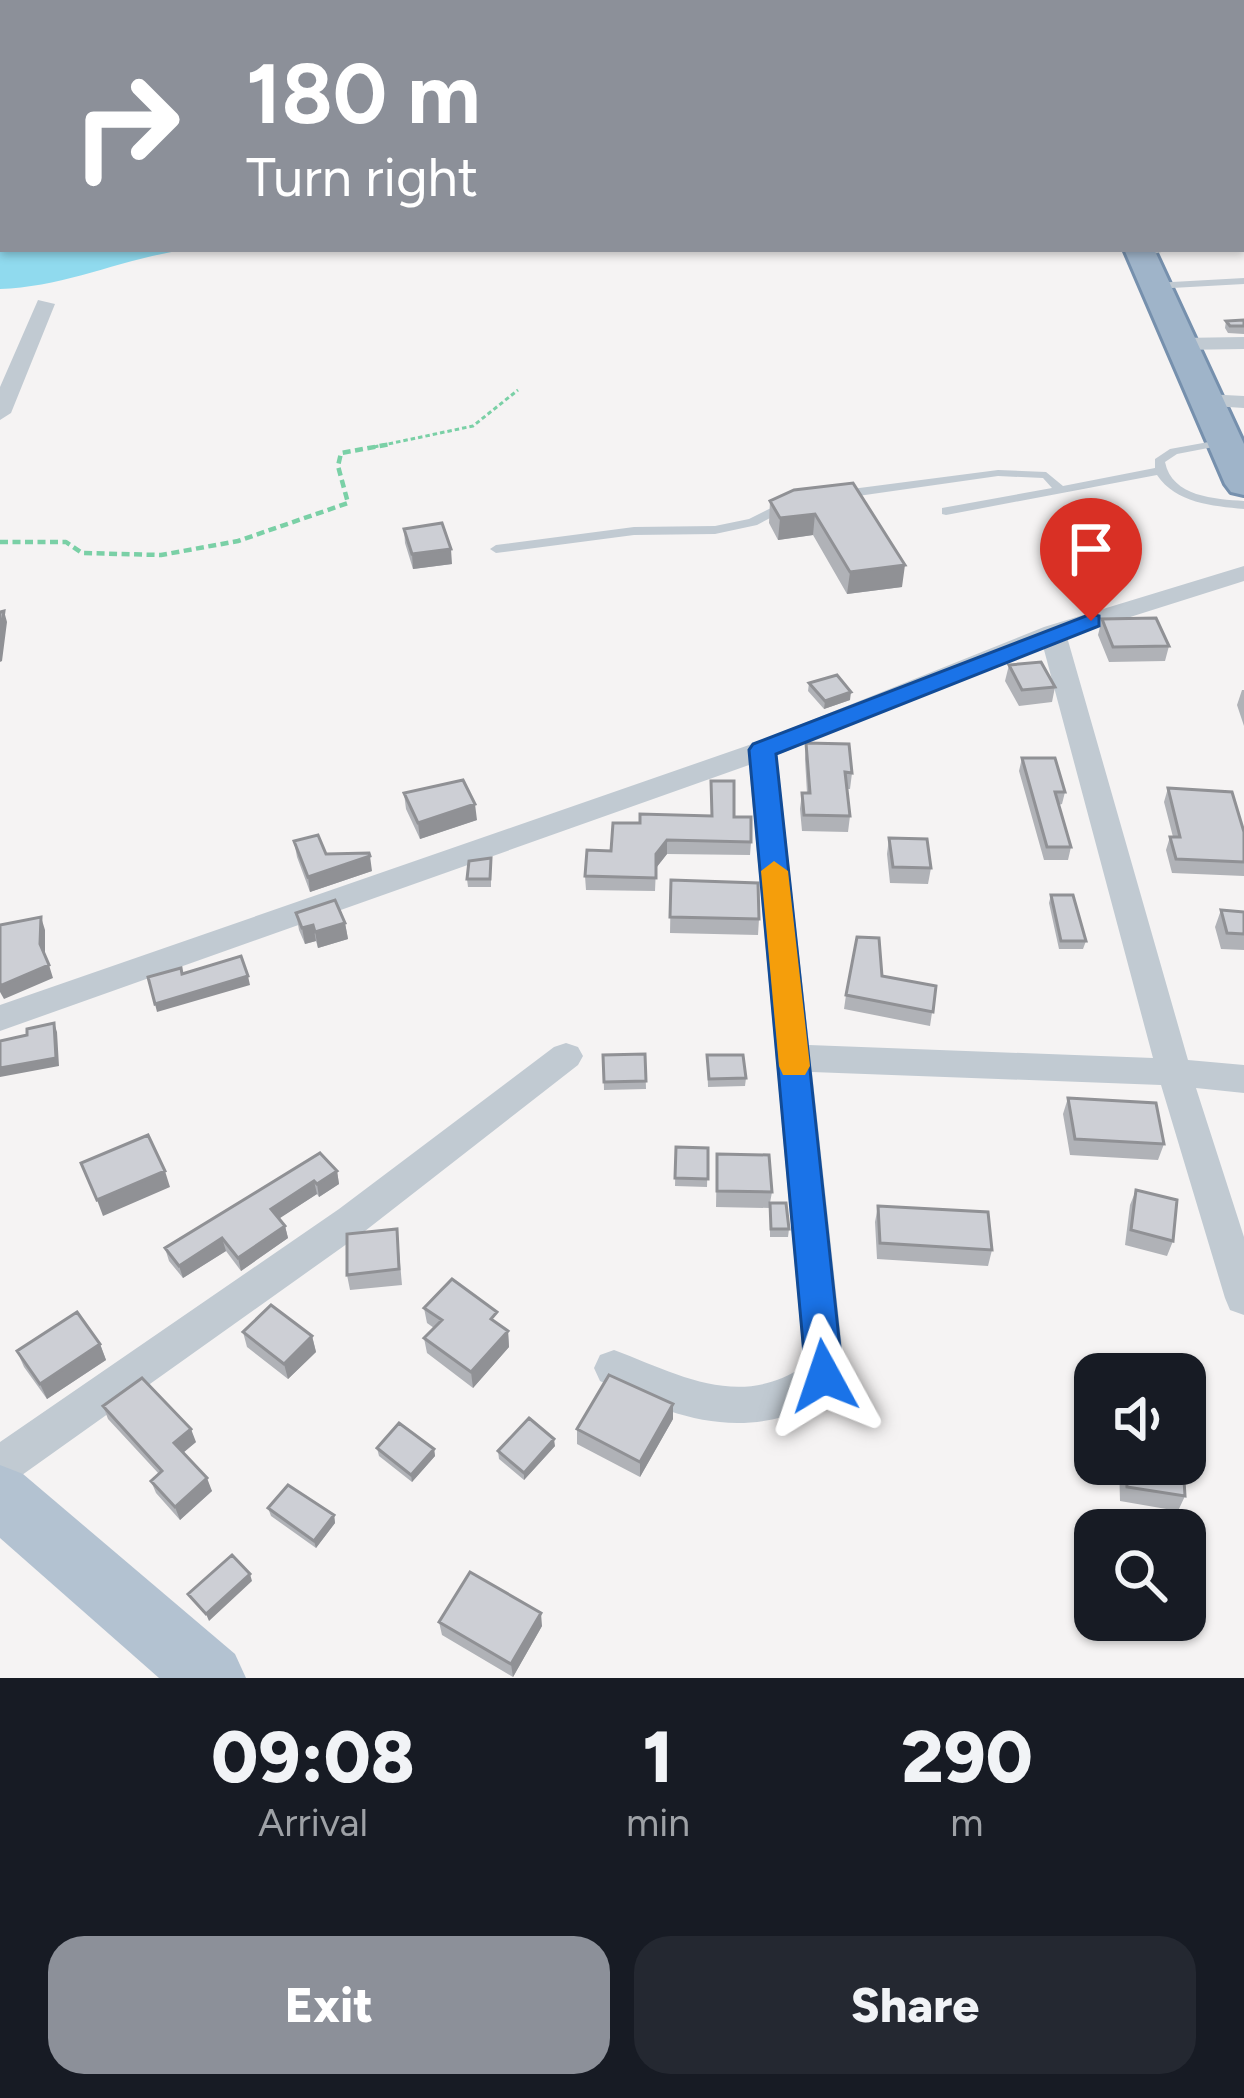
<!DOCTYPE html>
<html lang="en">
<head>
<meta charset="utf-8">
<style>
	body { margin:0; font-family:Figtree,sans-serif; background:#242831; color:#f1f3f6; height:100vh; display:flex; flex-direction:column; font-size:45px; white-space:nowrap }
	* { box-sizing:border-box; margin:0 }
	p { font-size:39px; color:#9ea1a6 }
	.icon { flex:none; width:66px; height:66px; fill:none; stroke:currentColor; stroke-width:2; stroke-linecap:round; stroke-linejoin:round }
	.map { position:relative; height:1678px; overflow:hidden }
	.side { display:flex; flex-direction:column; background:#171b24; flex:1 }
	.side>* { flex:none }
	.top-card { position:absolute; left:0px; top:0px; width:1245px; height:252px; box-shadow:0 3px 9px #0004; background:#8c9099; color:#fff; overflow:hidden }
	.tools { position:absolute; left:1074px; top:1353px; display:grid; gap:24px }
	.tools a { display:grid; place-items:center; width:132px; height:132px; border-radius:24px; background:#171b24; box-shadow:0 3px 9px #0004; font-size:60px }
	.pin { position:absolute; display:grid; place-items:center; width:102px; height:102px; color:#fff; margin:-123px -51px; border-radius:50% 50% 50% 0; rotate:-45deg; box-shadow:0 0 12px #0007 }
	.pin .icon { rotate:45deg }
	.me { position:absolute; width:132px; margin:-66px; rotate:355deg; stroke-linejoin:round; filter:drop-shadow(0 0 9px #0008) }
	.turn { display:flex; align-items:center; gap:42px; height:252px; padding:0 48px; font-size:54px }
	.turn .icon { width:156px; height:156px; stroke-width:2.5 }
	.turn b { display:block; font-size:84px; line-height:102px }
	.eta { display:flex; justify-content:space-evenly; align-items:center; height:204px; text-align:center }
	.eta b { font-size:72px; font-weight:800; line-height:84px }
	.action { display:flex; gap:24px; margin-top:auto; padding:24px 48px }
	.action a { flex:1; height:138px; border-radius:36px; background:#8c9099; color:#fff; font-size:48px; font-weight:800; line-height:138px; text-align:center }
	.action a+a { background:#242831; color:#f1f3f6 }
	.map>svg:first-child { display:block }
	.water { fill:#90daee }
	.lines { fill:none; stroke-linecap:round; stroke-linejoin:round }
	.trunk-casing { stroke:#7690ad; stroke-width:6 }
	.path-far1 { stroke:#7ad0a6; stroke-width:3; stroke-dasharray:4.5 3; stroke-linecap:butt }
	.path { stroke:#7ad0a6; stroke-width:4.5; stroke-dasharray:8 4.5; stroke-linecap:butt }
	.service { fill:#c1cad2; fill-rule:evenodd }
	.minor { fill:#c1cad2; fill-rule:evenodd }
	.tertiary { fill:#c1cad2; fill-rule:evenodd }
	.primary { fill:#b3c2d1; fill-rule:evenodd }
	.trunk { fill:#9fb4c9; fill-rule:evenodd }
	.wall { fill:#b0b2b7 }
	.shaded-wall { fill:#909195 }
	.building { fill:#cdcfd5; stroke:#909195; stroke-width:3 }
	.route { fill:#1a73e8; stroke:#114b97; stroke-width:3 }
	.slow { fill:#f59e0b }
</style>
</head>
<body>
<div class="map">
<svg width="1244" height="1678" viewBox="0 0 1244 1678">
	<rect width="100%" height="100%" fill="#f5f3f3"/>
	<path class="water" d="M0,62l3,187h188c-66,8 -124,38 -191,40z"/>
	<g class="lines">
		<defs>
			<path id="trunk" d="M1022,0h22l1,3h-22z
				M1124,249h30l90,195v51l-13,-3 -6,-8z"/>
		</defs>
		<use href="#trunk" class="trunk-casing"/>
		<path class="path-far1" d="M374,447l99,-21 45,-36"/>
		<path class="path" d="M0,542h66l16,11 79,2 77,-14 110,-38 -10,-37 3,-13 50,-9"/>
		<path class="service" d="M274,0h7l3,3h-7z
			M1242,241h2v6h-2z
			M1136,249h33c-8,5 -27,7 -35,2z
			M1244,278v6l-90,5 -5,-3 5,-3z
			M1225,439l4,1v4l-52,10 -12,8c7,35 50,37 79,39v8c-32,-3 -68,-6 -87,-34l-211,40 -4,-1v-6l110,-20 -9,-10 -45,-2 -154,22 -6,-4 6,-4 154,-20 48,2 17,14 92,-18v-9l15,-10z
			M785,501l4,1v6l-32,17 -42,9 -81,1 -138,18 -6,-4 6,-4 138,-18 81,-1 34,-7z"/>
		<path class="minor" d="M1133,0h111v5l-109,-2z
			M1242,50h2v11h-2z
			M38,300l17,4 -44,109 -11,7v-33z
			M1244,337v12l-65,1 -10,-6 10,-6z
			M1205,394l39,2v12l-47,-3v-10z
			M1244,566v15l-177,56 121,423 56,5v28l-48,-5 48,149v78l-14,-5 -5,-12 -64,-213 -349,-13 33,303c-8,17 -24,28 -41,35 -74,29 -136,5 -204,-29l-6,-13 6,-13 14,-5c64,24 125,60 190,16l-55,-601 -749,266v-26l752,-261 292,-117zM1043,646l110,412 -344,-13 -32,-290z
			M566,1043l12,4 5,9 -5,9 -213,166 -350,249 -15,6v-44l339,-233 215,-162z"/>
		<path class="tertiary" d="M0,45h3l-3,11z"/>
		<path class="primary" d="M0,1465l23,9 212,180 11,24h-87l-159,-140z"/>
		<use href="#trunk" class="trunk"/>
	</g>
	<path class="wall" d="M1244,320v14l-16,-1 -3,-5 1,-7z
		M853,483l49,104 -55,7 -34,-59 -35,5 -9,-17 1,-22z
		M404,529l48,35 -39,5 -8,-26z
		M1102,619l67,27 -4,15 -56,1 -11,-27z
		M1009,665l46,22 -3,15 -33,4 -14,-25z
		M809,683l41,17 -26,9 -16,-18z
		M1242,690h2v36l-7,-21z
		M806,743l46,30 -2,16h-3l3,27 -2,16 -46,-1 -2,-22 2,-16h5l-2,-34z
		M1022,758l43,34 -3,12 -3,1 12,42 -3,13h-24l-25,-89z
		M1168,788l76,44v44l-72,-3 -6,-23 4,-13h3l-9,-35z
		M404,793l73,27 -57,19 -14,-30z
		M734,817l17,25 -1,13 -83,-1 -11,14 -1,23 -69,-1 -1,-14 55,-53z
		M889,838l42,30 -3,16 -38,-1 -3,-29z
		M294,841l32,13 46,17 -62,21 -13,-35z
		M491,858v29h-23l-1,-8z
		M671,880l88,39 -1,16 -88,-2z
		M1051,895l35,46 -3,8h-24l-10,-46z
		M1221,910l23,2v38l-23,-1 -6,-22z
		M296,913l49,10 3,16 -30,9 -2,-7 -11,3 -6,-14z
		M882,976l54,10 -6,40 -86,-17 2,-14z
		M645,1054l1,35 -42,1 -1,-35z
		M707,1055l39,23 -1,8 -37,1z
		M1068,1098l96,46 -6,16 -88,-5 -7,-41z
		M676,1147l32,1 -1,39 -32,-1z
		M717,1154l55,38 -2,11 19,26 -1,8h-18v-29l-54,-1z
		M337,1171l2,13 -20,13 -2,-3 -38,24 6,8 3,12 -47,33 -15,-20 -43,27 -14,-17 -4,-13z
		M1136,1190l37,51 -6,15 -42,-11 5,-40z
		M878,1206l114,44 -4,16 -111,-7 -2,-37z
		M397,1229l5,56 -52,5 -3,-15z
		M424,1308l75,17 9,6 1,16 -36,41 -46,-35 -3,-15 10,-10 -7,-5z
		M243,1332l69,4 4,16 -28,27 -41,-32z
		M100,1344l6,16 -59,39 -23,-32 -7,-16z
		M103,1406l93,36 -13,11 29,38 -32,29 -24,-27 -5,-12 8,-7 -51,-55z
		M673,1419l-33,58 -63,-33v-15z
		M555,1446l-31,34 -25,-21 -1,-8z
		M377,1448l57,1 1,7 -23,26 -33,-26z
		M1119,1464h64l2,32 -7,15 -58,-10z
		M268,1508l66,7 1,8 -19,25 -45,-32z
		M439,1622l103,4 -29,51 -71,-42z"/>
	<path class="shaded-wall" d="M815,514l-2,21 -35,5 2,-22z
		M451,549l1,15 -39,5 -1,-15z
		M905,565l-3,22 -55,7 3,-22z
		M4,611l3,11 -5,39 -2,1v-21z
		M851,692l-1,8 -26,9 1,-8z
		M475,804l2,16 -57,19 -2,-16z
		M667,840v14l-11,14v-14z
		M370,856l2,15 -62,21 -2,-15z
		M41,917l4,13v27l-5,-13z
		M345,923l3,16 -30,9 -3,-16z
		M313,925l3,16 -11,3 -3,-16z
		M49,965l4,13 -49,21 -4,-7v-6z
		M248,976l2,9 -93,27 -2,-8z
		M54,1023l3,9 2,34 -59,11v-9z
		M165,1171l5,16 -67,29 -6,-16z
		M337,1171l2,13 -20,13 -2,-13z
		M314,1181l3,13 -43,28 -3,-13z
		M285,1226l3,12 -47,33 -3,-13z
		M222,1238l4,13 -43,27 -4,-12z
		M508,1331l1,16 -36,41 -2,-16z
		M312,1336l4,16 -28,27 -4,-15z
		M100,1344l6,16 -59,39 -7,-15z
		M673,1404v15l-33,58v-15z
		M191,1429l5,13 -17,14 -5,-13z
		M554,1439l1,7 -31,34v-7z
		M434,1449l1,7 -23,26 -1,-7z
		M207,1478l5,13 -32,29 -5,-13z
		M334,1515l1,8 -19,25 -2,-7z
		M250,1574l2,7 -43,40 -3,-7z
		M541,1613l1,13 -29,51 -2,-13z"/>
	<path class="building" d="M331,0h84l3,3h-86z
		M545,0h466l2,3h-465z
		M1244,320v6h-14l-4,-5z
		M853,483l52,82 -55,7 -35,-58 -35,4 -10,-17 24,-11z
		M442,523l9,26 -39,5 -8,-25z
		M4,611l-4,30v-29z
		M1156,618l13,28 -56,1 -11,-28z
		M1041,662l14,25 -33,3 -13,-25z
		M837,675l14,17 -26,9 -16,-18z
		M806,743l43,1 3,29 -7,-1 5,44 -46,-1 -2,-22h8z
		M1022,758h33l10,34h-10l16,55h-24z
		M463,780l12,24 -57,19 -14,-30z
		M711,781h23v36h17v25l-84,-2 -11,14v24l-71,-2 2,-26 24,1 2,-28h27v-9l72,2z
		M1168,788l64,4 12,40v30l-68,-3 -6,-22h10z
		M318,835l8,19 43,-1 1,3 -62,21 -14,-36z
		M889,838l38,1 4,29 -38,-1z
		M491,858l-1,21h-23l2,-18z
		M671,880l87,3 1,36 -89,-2z
		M1051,895h22l13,46h-25z
		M335,900l10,23 -30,9 -2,-7 -11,3 -6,-15z
		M1221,910l23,2v22l-17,-1z
		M41,917l-1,27 9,21 -49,21v-61z
		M857,937l22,1 3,38 54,10 -3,26 -87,-17z
		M241,956l7,20 -93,28 -7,-27 33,-9 1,6z
		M54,1023l2,35 -56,10v-27l27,-6v-6z
		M645,1054l1,27 -42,1 -1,-27z
		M707,1055h36l3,23 -37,1z
		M1068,1098l88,5 8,41 -89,-5z
		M148,1135l17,36 -68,29 -16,-37z
		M676,1147l32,1v31l-33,-1z
		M320,1153l17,18 -20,13 -3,-3 -43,28 14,17 -47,32 -16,-20 -43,28 -14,-18z
		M717,1154l52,1 3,37 -55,-1z
		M1136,1190l41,10 -4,41 -42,-11z
		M770,1203h16l3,26h-18z
		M878,1206l110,6 4,38 -112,-7z
		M397,1229l2,40 -52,6v-41z
		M452,1279l45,33 -6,7 17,12 -37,41 -47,-34 18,-18 -18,-12z
		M271,1305l41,31 -28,28 -41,-32z
		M77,1312l23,32 -60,40 -23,-33z
		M609,1375l64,29 -33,58 -63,-33z
		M142,1378l49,51 -17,14 33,35 -32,29 -24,-26 11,-10 -59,-65z
		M529,1418l25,21 -30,34 -26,-22z
		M399,1423l35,26 -23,26 -34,-27z
		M1126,1464h57l2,32 -58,-9z
		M288,1485l46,30 -20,26 -46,-33z
		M232,1555l18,19 -44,40 -18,-20z
		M470,1572l71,41 -30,51 -72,-42z"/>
	<path class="route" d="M1091,614l8,2v10l-323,128 67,622 -6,11 -13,5 -13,-5 -5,-11 -57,-626 4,-6z"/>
	<path class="slow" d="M774,861l14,10 22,195 -5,9h-22l-4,-9 -18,-195z"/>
</svg>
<div class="tools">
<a><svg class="icon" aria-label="sound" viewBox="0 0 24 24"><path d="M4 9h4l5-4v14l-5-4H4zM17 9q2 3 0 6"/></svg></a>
<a><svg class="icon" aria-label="search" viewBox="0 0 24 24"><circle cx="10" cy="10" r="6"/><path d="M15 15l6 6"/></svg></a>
</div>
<div class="pin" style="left:1091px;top:621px;background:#d93025"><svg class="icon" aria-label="arrive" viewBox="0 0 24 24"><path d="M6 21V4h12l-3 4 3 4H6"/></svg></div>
<svg class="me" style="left:824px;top:1376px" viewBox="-20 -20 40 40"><path d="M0-17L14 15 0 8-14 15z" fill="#1a73e8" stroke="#fff" stroke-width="4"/></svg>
<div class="top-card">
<div class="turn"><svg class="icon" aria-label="right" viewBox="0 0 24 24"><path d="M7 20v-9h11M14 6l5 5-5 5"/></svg><div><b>180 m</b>Turn right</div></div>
</div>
</div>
<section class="side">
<div class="eta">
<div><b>09:08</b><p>Arrival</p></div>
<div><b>1</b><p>min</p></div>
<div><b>290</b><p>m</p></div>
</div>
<div class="action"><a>Exit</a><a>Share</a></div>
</section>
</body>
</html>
